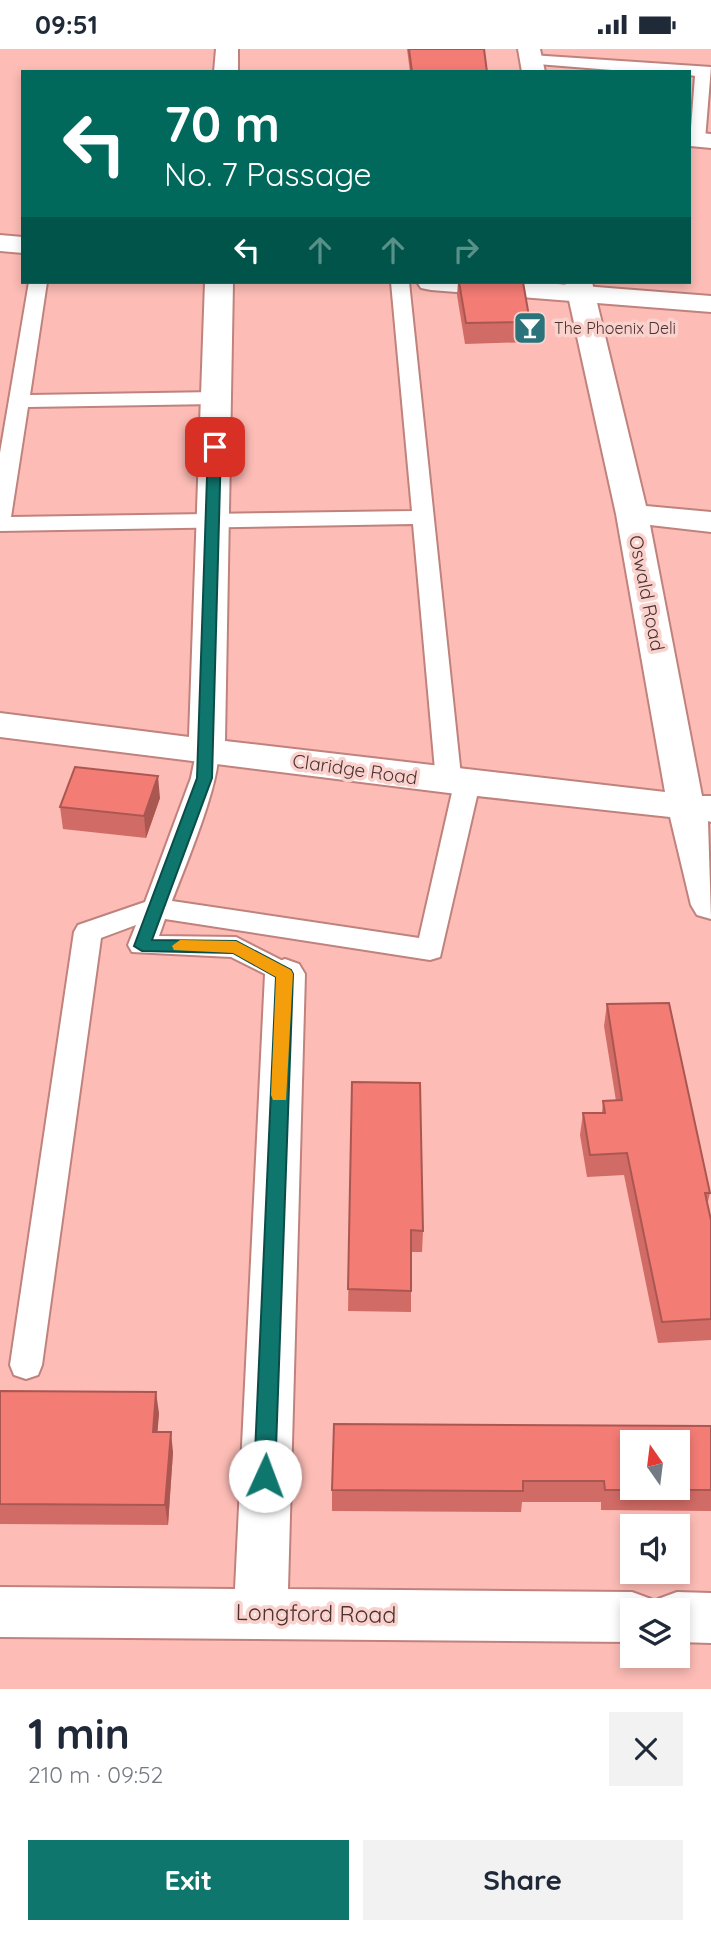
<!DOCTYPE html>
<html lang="en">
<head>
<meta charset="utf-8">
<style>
	body { margin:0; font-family:Quicksand,sans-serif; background:#f2f2f3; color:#1f2937; height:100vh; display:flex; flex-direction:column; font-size:26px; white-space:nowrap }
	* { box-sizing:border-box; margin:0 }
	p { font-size:23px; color:#747a83 }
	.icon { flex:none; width:38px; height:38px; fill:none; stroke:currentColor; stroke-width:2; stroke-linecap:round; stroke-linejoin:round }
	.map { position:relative; height:1640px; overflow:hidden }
	.side { display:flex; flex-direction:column; background:#fff; flex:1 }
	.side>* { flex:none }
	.hud { position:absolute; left:21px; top:21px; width:670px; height:214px; border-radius:0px; box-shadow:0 4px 10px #0003; background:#00695c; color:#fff; overflow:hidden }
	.needle { width:46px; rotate:346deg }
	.fabs { position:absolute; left:620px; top:1381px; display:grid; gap:14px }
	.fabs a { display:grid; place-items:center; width:70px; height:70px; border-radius:0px; background:#fff; box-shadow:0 4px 10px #0003; font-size:35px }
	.pin { position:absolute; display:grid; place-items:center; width:60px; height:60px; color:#fff; margin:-30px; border-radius:14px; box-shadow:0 4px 10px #0006 }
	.me { position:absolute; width:77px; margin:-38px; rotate:2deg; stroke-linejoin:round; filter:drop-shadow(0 0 5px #0008) }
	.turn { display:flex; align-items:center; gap:24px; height:147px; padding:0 28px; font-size:32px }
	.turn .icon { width:91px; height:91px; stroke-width:2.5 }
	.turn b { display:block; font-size:49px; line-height:60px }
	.lanes { display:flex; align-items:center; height:66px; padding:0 28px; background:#0003; justify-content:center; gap:35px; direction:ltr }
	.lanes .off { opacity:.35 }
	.round { display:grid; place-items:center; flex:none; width:74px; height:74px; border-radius:0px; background:#f2f2f3 }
	.headline { display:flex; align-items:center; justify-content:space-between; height:119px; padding:0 28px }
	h1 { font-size:42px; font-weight:800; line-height:52px }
	.primary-button { display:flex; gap:14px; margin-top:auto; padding:14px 28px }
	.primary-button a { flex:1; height:80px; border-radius:0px; background:#0f766e; color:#fff; font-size:28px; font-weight:800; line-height:80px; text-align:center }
	.primary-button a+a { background:#f2f2f3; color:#1f2937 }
	.status { display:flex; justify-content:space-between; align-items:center; height:49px; padding:0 35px; background:#fff; direction:ltr }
	.status svg { height:19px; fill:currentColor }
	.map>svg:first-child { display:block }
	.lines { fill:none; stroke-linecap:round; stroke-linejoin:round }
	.service-casing { stroke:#bf827d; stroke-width:4 }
	.minor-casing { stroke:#bf827d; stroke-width:4 }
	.tertiary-casing { stroke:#bf827d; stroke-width:4 }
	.service { fill:#fff; fill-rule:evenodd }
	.minor { fill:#fff; fill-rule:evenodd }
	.tertiary { fill:#fff; fill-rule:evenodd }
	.wall { fill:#d16b65 }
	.shaded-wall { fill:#aa5752 }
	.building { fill:#f37c75; stroke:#aa5752; stroke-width:2; fill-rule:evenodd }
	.route { fill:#0f766e; stroke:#0a4d48; stroke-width:2 }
	.slow { fill:#f59e0b }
	.labels { text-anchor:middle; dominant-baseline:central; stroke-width:7; stroke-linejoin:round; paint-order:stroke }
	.far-poi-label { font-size:16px; fill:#4c3230; stroke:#f9d1cd; text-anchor:start }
	.street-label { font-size:19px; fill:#4c3230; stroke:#f9d1cd }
	.near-street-label { font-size:23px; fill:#4c3230; stroke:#f9d1cd }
</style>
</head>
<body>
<div class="status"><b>09:51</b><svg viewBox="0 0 49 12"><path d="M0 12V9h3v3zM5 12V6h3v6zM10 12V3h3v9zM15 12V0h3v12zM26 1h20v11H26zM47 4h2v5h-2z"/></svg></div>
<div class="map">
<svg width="711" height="1640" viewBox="0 0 711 1640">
	<rect width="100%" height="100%" fill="#fdbcb6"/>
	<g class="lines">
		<defs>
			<path id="service" d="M531,6l180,12 -6,73 -8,5 -7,-4 5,-65 -5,-1v-3h-53l-112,-9v-6z
				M29,233h18l-17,113 186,-3 10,6 -10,6 -188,3 -17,110 401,-6 -21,-229h18l52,494 15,1 4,6 -40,174 -10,3 -265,-41 -6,17 77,1 59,30 4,7 -4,7 -10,3 -54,-27 -99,-5 -4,-7 8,-20 -35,13 -59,427 -4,10 -12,4 -12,-4 -4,-10 64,-433 4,-7 67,-23 46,-124 7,-35h18c13,21 -34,131 -44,158l247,37 34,-150 -13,-1 -4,-6 -23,-257 -413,7v-78z"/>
			<path id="minor" d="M216,0h22v23h-24z
				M518,0h22l5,23h-23z
				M690,83l21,2v14l-21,-2z
				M205,233h28l-8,459 440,51 -49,-278 -51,-232h27l54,224 65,6v20l-61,-7 52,271h9v26l-3,-1 3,98 -14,-4 -6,-10 -21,-88 -221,-24 -449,-56v-24l189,24z
				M285,910l14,5 6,10 -17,615 344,3 19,7 3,9 4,-9 19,-7 34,1v50l-34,-1v-32h-45v32l-632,-5v-50l235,2 30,-615 6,-10z"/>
			<path id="tertiary" d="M0,186l23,2v16l-23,-2z
				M417,233h115l179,14v16l-280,-22 -10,-2z"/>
		</defs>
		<use href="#service" class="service-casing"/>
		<use href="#minor" class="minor-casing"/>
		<use href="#tertiary" class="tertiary-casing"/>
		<use href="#service" class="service"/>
		<use href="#minor" class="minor"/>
		<use href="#tertiary" class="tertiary"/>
	</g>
	<path class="wall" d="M407,0h77l3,23h-77z
		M458,233h65l7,40 -1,20 -64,2 -8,-49z
		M160,749l-14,40 -83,-9 -3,-22z
		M607,955l103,189 -3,12 4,15v120l-53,3 -34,-168 -37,2 -7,-42 3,-22h19l1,-12h13l-12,-75z
		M352,1033l71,149 -1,21h-11v60l-63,-1z
		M0,1342l159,22 -2,19 16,20 -5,73 -168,-1z
		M711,1377v85l-110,-1v-8h-79l-1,10 -189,-1v-21z"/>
	<path class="shaded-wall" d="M158,727l2,22 -14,40 -2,-22z
		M156,1343l3,21 -3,39 -3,-20z
		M171,1383l2,20 -5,73 -3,-20z"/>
	<path class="building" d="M409,0h75l3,23h-75z
		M459,233h64l7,40 -64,1z
		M75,718l83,9 -14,40 -84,-9z
		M669,954l41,190h-5l6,27v99l-49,3 -35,-169 -37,2 -7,-42h22l-2,-12 19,-1 -15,-96z
		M352,1033l68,1 3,148 -12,-1v61l-63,-2z
		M0,1342l156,1 -3,40h18l-6,73 -165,-1z
		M334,1375l377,2v64h-106l-1,-9h-81v10l-191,-1zM632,1393h45v45h-45z"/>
	<path class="route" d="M215,394l6,4 -9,331 -60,162 84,1 55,29 2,4 -18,502 -3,7 -7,3 -8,-3 -3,-7 22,-499 -43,-24 -91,-2 -8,-5 63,-168 11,-331z"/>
	<path class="slow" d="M180,891l56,1 55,29 2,4 -7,126h-13l-2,-5 5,-118 -43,-24 -59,-3 -2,-4z"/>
	<defs>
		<symbol id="bar-square" viewBox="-11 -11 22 22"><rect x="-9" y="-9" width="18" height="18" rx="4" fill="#2a737b" stroke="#f9d1cd"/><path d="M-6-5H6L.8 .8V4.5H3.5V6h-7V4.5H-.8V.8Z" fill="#fff"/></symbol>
	</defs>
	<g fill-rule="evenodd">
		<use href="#bar-square" x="511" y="260" width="38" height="38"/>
	</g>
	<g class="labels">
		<g class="far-poi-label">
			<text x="554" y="279">The Phoenix Deli</text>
		</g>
		<g class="street-label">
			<text transform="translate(647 544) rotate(79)">Oswald Road</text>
			<text transform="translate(355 720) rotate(8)">Claridge Road</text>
		</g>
		<g class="near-street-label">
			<text transform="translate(316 1564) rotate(1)">Longford Road</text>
		</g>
	</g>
</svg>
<div class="fabs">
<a><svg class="needle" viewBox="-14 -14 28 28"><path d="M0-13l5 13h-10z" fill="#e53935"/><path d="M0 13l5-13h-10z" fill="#747a83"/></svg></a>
<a><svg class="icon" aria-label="sound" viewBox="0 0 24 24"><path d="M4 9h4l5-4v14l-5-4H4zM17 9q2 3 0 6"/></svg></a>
<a><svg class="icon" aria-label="layers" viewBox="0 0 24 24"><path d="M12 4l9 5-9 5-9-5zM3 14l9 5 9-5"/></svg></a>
</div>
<div class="pin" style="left:215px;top:398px;background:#d93025"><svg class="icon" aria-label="arrive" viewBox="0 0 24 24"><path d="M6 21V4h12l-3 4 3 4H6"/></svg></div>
<svg class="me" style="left:265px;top:1427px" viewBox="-20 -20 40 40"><circle r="19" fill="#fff"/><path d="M0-13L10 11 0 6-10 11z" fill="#0f766e"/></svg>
<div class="hud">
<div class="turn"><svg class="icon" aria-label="left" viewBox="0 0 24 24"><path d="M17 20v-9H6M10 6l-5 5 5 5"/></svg><div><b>70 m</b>No. 7 Passage</div></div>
<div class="lanes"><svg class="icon" aria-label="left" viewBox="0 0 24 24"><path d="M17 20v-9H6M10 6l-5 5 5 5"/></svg><svg class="icon off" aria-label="ahead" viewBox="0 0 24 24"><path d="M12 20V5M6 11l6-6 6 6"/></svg><svg class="icon off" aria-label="ahead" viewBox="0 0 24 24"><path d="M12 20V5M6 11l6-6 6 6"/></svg><svg class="icon off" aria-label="right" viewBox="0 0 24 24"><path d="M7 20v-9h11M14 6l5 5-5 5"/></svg></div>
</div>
</div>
<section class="side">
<div class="headline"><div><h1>1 min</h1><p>210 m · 09:52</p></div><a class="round"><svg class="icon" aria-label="close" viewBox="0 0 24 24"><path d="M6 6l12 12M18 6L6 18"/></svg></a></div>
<div class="primary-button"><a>Exit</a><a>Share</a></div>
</section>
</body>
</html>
